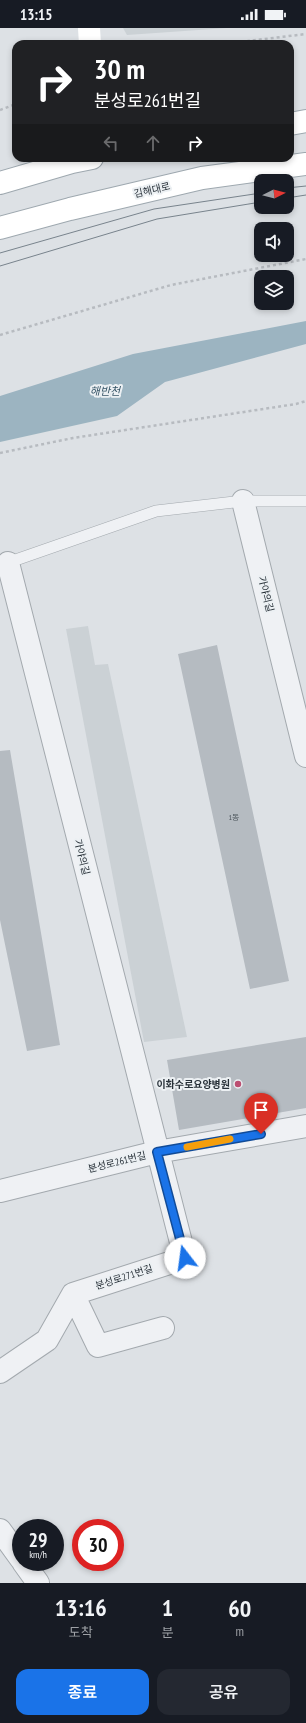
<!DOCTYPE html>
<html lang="ko">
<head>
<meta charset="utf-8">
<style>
	body { margin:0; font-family:"PT Sans Narrow","Noto Sans KR",sans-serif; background:#242831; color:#f1f3f6; height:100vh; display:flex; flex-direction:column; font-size:15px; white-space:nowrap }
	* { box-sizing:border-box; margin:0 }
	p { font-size:13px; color:#9ea1a6 }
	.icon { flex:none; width:22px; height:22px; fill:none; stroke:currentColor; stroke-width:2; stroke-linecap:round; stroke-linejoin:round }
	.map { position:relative; height:1555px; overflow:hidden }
	.side { display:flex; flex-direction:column; background:#171b24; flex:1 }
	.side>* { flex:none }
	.top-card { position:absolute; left:12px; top:12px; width:282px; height:122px; border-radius:12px; box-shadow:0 2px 6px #0003; background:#202124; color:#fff; overflow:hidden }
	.needle { width:26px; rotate:84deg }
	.tools { position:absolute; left:254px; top:146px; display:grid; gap:8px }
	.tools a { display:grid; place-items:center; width:40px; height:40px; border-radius:8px; background:#171b24; box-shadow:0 2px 6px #0003; font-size:20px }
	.speed { position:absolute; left:12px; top:1491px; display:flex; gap:8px; font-size:20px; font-weight:700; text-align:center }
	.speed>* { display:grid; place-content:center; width:52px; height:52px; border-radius:50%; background:#171b24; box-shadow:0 2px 6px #0003; line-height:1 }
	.speed small { font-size:10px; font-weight:400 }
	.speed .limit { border:6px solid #d22; background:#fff; color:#111 }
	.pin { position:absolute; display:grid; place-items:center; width:34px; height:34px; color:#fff; margin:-41px -17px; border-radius:50% 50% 50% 0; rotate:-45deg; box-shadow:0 0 4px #0007 }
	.pin .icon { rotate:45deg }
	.me { position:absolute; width:44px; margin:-22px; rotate:345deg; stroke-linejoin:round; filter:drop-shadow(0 0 3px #0008) }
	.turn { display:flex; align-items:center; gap:14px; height:84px; padding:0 16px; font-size:18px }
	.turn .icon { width:52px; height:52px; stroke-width:2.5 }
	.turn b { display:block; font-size:28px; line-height:34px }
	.lanes { display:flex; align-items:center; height:38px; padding:0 16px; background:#0003; justify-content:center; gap:20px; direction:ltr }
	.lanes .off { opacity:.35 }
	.eta { display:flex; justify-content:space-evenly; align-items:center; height:68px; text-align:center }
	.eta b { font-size:24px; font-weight:600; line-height:28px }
	.primary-button { display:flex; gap:8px; margin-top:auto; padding:8px 16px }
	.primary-button a { flex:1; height:46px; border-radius:12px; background:#1a73e8; color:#fff; font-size:16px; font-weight:600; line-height:46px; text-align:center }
	.primary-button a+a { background:#242831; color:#f1f3f6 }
	.status { display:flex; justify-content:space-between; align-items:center; height:28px; padding:0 20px; background:#171b24; direction:ltr }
	.status svg { height:11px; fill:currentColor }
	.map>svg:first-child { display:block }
	.built { fill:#cbd1d5 }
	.water { fill:#9cb4c1 }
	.building { fill:#b5bbc1 }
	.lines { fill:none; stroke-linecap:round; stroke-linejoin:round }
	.lane-casing { stroke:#a3a9ae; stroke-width:12 }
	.street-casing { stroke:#a3a9ae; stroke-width:24 }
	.primary-casing { stroke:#9ea8af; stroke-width:24 }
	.path { stroke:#b7bbc0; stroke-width:2.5; stroke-dasharray:3 3; stroke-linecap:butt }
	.lane { stroke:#eff1f4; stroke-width:11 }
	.street { stroke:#eff1f4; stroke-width:22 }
	.secondary { stroke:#fff; stroke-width:22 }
	.primary { stroke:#fff; stroke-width:22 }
	.tram { stroke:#78838c; stroke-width:1 }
	.route-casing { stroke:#114b97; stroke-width:10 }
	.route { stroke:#1a73e8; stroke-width:7 }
	.slow { stroke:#f59e0b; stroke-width:7 }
	.poi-dot { fill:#bc4f72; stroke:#ecf0f3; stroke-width:1.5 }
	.labels { text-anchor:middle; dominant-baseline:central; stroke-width:4; stroke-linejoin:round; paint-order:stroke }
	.number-label { font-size:8px; fill:#4b545b }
	.street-label { font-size:10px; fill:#283139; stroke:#ecf0f3 }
	.poi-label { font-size:10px; font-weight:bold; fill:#283139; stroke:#ecf0f3; text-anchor:end }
	.water-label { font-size:11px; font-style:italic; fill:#385668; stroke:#ecf0f3 }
</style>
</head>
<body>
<div class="status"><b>13:15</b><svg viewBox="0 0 49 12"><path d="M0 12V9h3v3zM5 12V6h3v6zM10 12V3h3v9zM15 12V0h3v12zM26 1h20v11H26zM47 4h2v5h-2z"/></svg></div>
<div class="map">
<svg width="306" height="1555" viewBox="0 0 306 1555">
	<rect width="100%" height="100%" fill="#dde1e5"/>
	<path class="built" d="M123,0h104l-100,7z
		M88,598l7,39 13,-1 79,373 -43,5 -78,-413z"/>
	<path class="water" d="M306,293v23l-141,38 -48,34 -117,26v-46l133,-42z"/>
	<path class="building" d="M217,617l72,336 -39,8 -72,-335z
		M10,722l50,295 -33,6 -27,-131v-169z
		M306,1009v71l-127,22 -12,-70z"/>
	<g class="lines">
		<defs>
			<path id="lane" d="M4,536l152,-53 87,-10h63"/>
			<path id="street" d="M243,473l63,255
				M0,1163l157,-39 149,-26
				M73,1266l25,52 65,-18
				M0,1344l47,-32 26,-46 112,-36 -177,-695
				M0,1502l21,29
				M23,1534l15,21"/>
			<path id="primary" d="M290,96l16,-3
				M0,155l72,-21 20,-4
				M0,200l70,-19 132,-31 104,-14"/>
		</defs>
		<use href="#lane" class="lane-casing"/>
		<use href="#street" class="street-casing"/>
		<use href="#primary" class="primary-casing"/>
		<path class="path" d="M223,16l83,-10
			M0,82l16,-6
			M0,307l171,-50 135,-26
			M0,425l73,-15 223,-34 10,-3"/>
		<use href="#lane" class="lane"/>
		<use href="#street" class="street"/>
		<path class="secondary" d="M89,0l1,16"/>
		<use href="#primary" class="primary"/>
		<path class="tram" d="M287,160l19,-2
			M287,170l19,-3
			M0,225l154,-44 107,-16
			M0,238l157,-47 104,-17"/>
	</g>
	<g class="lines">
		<defs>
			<path id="route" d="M185,1230l-28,-106 104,-18"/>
		</defs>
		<use href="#route" class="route-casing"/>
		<use href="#route" class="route"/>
		<path class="slow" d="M187,1119l43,-8"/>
	</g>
	<circle class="poi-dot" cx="238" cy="1056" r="4"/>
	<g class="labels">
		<g class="number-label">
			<text x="234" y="789">1동</text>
		</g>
		<g class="street-label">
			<text transform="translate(152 162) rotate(-13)">김해대로</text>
			<text transform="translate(266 566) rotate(76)">가야의길</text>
			<text transform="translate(82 829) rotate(76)">가야의길</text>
			<text transform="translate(117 1134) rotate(-14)">분성로261번길</text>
			<text transform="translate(124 1249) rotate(-18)">분성로271번길</text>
		</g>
		<g class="poi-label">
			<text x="230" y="1056">이화수로요양병원</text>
		</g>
		<g class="water-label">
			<text x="105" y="363">해반천</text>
		</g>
	</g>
</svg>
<div class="tools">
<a><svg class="needle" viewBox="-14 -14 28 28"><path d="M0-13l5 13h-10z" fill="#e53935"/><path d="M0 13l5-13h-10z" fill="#9ea1a6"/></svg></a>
<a><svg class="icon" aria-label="sound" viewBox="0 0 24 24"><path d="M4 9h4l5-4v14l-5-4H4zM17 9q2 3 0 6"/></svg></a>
<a><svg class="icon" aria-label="layers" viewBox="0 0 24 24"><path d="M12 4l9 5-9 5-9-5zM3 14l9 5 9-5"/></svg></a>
</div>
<div class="speed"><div>29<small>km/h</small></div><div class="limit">30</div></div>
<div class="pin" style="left:261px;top:1106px;background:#d93025"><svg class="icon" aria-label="arrive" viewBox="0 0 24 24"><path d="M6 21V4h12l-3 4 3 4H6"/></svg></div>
<svg class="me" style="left:185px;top:1230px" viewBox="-20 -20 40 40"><circle r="19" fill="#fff"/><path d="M0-13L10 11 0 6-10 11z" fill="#1a73e8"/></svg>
<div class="top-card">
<div class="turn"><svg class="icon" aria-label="right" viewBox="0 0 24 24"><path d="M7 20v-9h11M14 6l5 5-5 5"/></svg><div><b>30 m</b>분성로261번길</div></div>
<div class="lanes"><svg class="icon off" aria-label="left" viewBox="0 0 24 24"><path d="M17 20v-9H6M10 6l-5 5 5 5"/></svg><svg class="icon off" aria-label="ahead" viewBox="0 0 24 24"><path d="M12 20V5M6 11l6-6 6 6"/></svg><svg class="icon" aria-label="right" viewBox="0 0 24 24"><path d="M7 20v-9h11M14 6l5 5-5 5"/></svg></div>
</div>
</div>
<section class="side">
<div class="eta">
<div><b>13:16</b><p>도착</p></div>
<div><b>1</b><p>분</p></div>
<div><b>60</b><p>m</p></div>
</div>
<div class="primary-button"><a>종료</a><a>공유</a></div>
</section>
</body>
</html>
